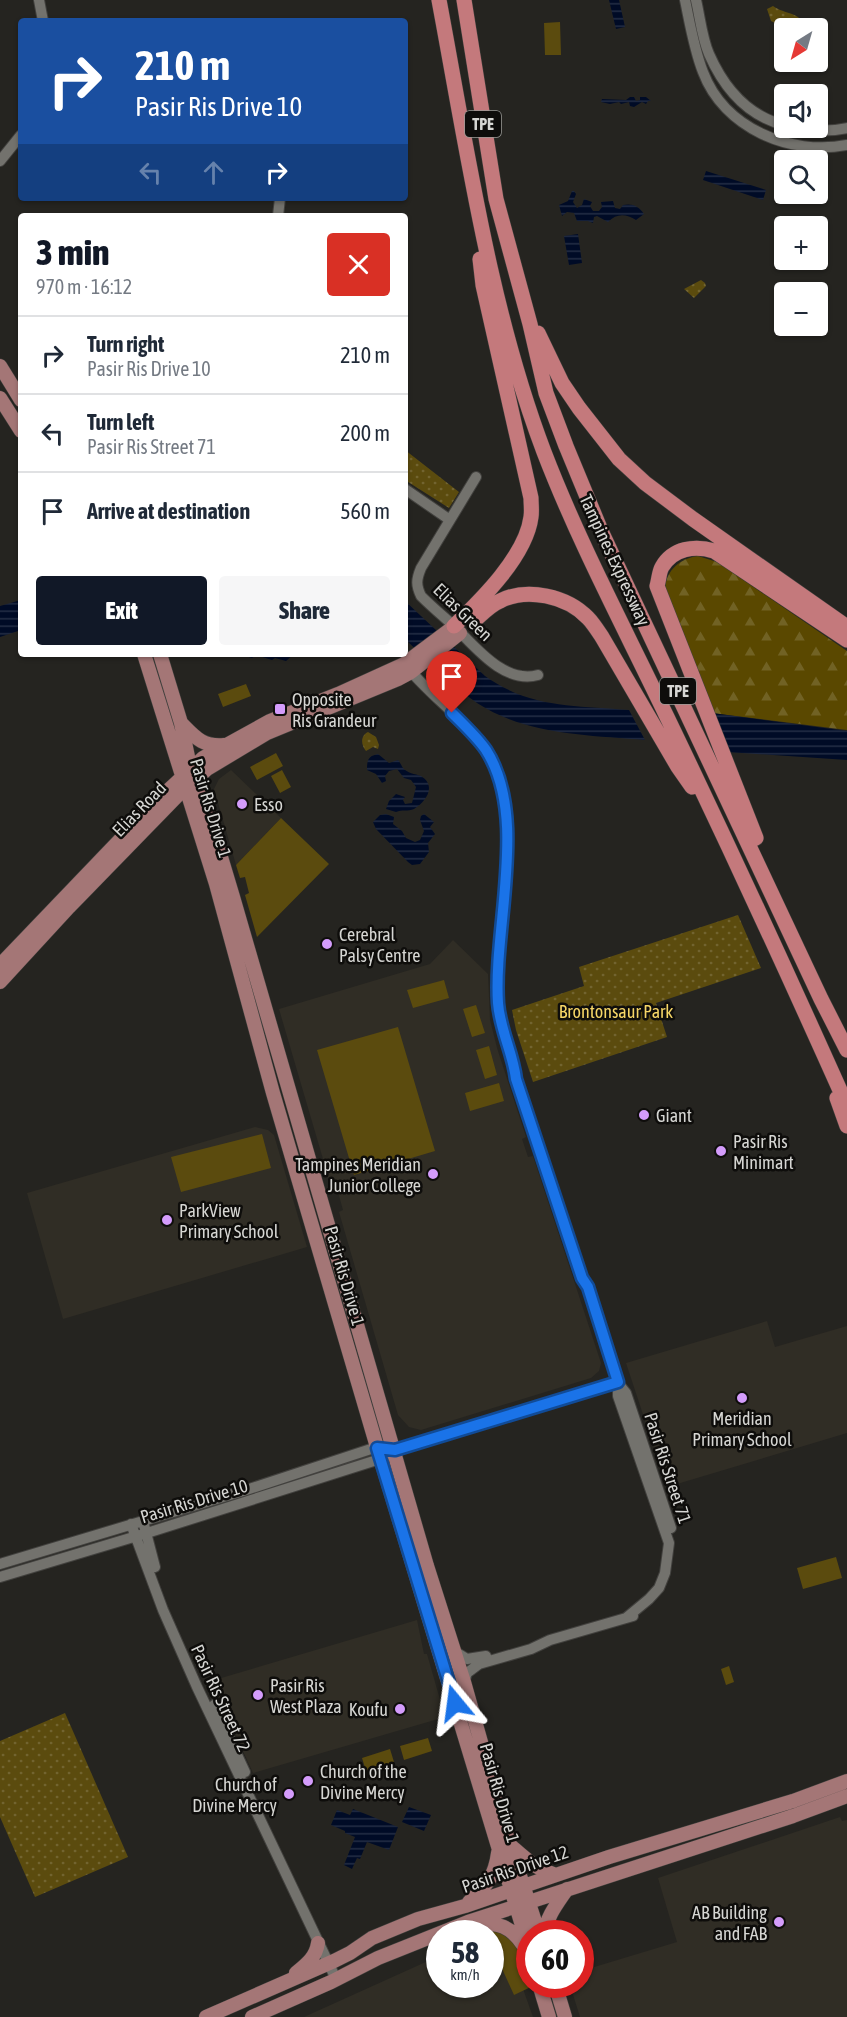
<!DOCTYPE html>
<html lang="en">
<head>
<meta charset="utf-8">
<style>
	body { margin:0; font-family:"Asap Condensed",sans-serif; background:#f6f6f7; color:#1f2937; height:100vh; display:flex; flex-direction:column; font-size:22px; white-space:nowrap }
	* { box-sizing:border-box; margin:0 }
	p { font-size:20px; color:#747a83 }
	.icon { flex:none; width:33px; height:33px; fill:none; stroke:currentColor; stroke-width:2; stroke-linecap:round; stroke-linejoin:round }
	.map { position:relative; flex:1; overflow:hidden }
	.sheet { position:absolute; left:18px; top:213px; width:390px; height:444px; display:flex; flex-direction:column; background:#fff; border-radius:6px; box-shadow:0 2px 4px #0004 }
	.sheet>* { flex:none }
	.hud { position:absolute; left:18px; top:18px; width:390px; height:183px; border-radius:6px; box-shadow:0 2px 4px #0004; background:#1a4fa0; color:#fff; overflow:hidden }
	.needle { width:39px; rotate:217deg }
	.tools { position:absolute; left:774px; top:18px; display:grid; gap:12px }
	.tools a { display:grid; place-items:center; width:54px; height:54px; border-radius:6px; background:#fff; box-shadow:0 2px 4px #0004; font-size:30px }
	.speed { position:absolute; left:426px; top:1920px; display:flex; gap:12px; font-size:30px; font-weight:700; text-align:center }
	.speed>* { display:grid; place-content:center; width:78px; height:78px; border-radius:50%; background:#fff; box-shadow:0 2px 4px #0004; line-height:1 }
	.speed small { font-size:15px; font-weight:400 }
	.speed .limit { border:9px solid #d22; background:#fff; color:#111 }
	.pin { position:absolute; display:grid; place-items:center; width:51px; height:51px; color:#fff; margin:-62px -26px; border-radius:50% 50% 50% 0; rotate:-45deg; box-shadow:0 0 6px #0007 }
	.pin .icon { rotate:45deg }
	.me { position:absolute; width:66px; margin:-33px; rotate:344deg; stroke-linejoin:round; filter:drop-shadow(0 0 4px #0008) }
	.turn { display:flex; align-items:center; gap:21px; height:126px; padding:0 18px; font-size:27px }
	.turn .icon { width:78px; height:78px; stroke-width:2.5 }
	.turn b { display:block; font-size:42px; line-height:51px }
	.lanes { display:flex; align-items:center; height:57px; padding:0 18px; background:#0003; justify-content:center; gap:30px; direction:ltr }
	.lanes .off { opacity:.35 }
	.round { display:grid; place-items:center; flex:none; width:63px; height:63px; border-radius:6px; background:#f6f6f7 }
	.overview { display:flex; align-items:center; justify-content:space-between; height:102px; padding:0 18px }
	h1 { font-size:36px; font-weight:800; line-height:45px; color:#111827 }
	.cta { display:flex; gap:12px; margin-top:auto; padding:12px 18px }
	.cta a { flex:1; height:69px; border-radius:6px; background:#111827; color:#fff; font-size:24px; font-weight:800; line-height:69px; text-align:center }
	.cta a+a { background:#f6f6f7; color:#1f2937 }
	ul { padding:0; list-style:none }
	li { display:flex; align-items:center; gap:18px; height:78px; padding:0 18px; border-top:2px solid #e0e1e3 }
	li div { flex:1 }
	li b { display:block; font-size:22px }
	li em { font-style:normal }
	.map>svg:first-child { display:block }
	.built { fill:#302d25 }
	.green { fill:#5b4b0e }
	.forest { fill:url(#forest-firs) }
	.park { fill:url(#park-dots) }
	.water { fill:url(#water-rules) }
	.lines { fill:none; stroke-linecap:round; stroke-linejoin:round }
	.minor-casing { stroke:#42413e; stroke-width:12 }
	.major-casing { stroke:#42413e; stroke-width:15 }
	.highway-casing { stroke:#42413e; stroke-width:16 }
	.minor { stroke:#73726d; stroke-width:10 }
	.major { stroke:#a47676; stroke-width:14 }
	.highway { stroke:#c4797c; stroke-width:15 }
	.route-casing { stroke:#114b97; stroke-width:15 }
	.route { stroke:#1a73e8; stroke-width:10 }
	.poi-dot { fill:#d49cfb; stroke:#0e0d0b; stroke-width:2 }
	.labels { text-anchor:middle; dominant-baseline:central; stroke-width:5; stroke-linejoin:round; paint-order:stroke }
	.shield { fill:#0e0d0b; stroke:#9a9a97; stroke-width:1.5 }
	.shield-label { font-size:16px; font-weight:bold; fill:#d6d6d3 }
	.street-label { font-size:18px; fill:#d6d6d3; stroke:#0e0d0b }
	.poi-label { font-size:18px; fill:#d6d6d3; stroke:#0e0d0b; text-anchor:start }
	.park-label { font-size:18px; fill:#f6d667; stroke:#0e0d0b }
</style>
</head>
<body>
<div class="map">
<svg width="847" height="2017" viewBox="0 0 847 2017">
	<defs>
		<pattern id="forest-firs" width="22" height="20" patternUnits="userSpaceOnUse" patternTransform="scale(1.5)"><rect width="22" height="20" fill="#5a4800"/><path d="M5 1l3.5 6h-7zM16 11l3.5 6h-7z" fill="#716224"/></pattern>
		<pattern id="park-dots" width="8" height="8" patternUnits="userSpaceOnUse" patternTransform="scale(1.5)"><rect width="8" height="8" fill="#5b4b0e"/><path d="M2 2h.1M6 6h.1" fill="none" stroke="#726430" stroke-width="1.8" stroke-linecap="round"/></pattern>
		<pattern id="water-rules" width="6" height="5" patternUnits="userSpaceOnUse" patternTransform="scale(1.5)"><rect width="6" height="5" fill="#000b26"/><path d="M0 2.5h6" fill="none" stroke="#242e45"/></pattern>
	</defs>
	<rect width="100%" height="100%" fill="#252420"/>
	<path class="built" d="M231,770l50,48 -45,47 -22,-76 5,-10z
		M453,940l35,34 2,46 7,28 29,89 -4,2 6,18 5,-1 68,207 -2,8 -8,7 -170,52 -12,-3 -11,-12 -59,-203 4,-2 -5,-18 -5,1 -54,-184 151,-45z
		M255,1127l13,3 6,5 33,112 -244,72 -36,-126z
		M767,1321l8,26 72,-21v107l-180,54 -41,-124z
		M417,1620l7,34h3l18,63 -192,56 -42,-92z
		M840,1817l2,4 5,-1v197h-267l-10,-32 10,-1 1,-13 96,-29 -19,-64z
		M491,1946l21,12 21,59h-229l135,-61 1,28h50z"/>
	<path class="green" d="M560,22l1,33h-16l-1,-32z
		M246,684l5,12 -28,11 -5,-13z
		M276,753l7,13 -26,14 -7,-13z
		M282,770l9,17 -11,6 -9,-17z
		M281,818l48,46 -72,73 -12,-42 4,-2 -4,-16 -5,1 -4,-13z
		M444,980l5,18 -36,10 -6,-18z
		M476,1005l9,28 -13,4 -9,-28z
		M398,1027l37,124 -81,24 -37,-125z
		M489,1046l8,29 -12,4 -9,-29z
		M499,1083l5,18 -34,10 -5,-18z
		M262,1134l9,34 -90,24 -10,-35z
		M836,1557l6,21 -39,11 -6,-21z
		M729,1666l5,16 -8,3 -5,-16z
		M428,1738l4,13 -28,9 -4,-14z
		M390,1749l4,13 -28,9 -4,-13z
		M472,1924c7,1 17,0 24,2 19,5 33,41 34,58l5,1 -21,10 -15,-33 -8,-6 -1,-22h-40z"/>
	<path class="forest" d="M698,556l19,6 130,89v79l-135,-17 -47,-125c1,-18 16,-30 33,-32z"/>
	<path class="park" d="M773,6c12,9 28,5 32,22h-21v3l-3,-5 -10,-5 -4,-12z
		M701,280l4,3 1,3 -12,12 -10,-9z
		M405,450l54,42 -10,16 -44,-28z
		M368,732l8,5 3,8 -1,4 -5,-2 -7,4c-5,-6 -6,-15 2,-19z
		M738,915l23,53 -105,35 11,34 -134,45 -17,-52 -4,-20 72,-24 -5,-19z
		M65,1713l63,144 -93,40 -35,-80v-76z"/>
	<path class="water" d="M609,0h10l6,27 -9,2z
		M630,97h4l2,4 4,-1v-3h6l5,4h-3l-2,3 -4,-2 -8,5 -4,-1 -1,-4 -8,2 -2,-2 -9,2 -9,-2 1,-3 24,1z
		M706,171l60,19 -3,10 -60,-20z
		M572,191h2l2,3 -3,8 4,6 5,-3 2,-6 8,3 -2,4 3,5h6l3,-4 -1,-5 12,-1 2,7 5,1 3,-4c9,-2 16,1 21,9l-8,6c-10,-6 -19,-7 -28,2l-11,-6 -3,1 -1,6 -5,-2h-11l-3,-8 -7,-1 -5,4 -3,-11 9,-4z
		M578,234l4,29 -13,2 -5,-29z
		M21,600v30l-21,7v-31z
		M405,601l80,75c46,33 91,29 144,34l16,30c-57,-5 -119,-5 -168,-37 -26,-18 -49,-42 -72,-64z
		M237,654h57l-8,7 -11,-3 -3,2 -16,-5 -4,3z
		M712,713l135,18v29l-120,-8z
		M378,754l11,9 9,-3c2,2 3,5 5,8 4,5 12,6 18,8 16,10 5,26 -7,33 -6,3 -12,0 -18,3l-10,-3 3,-8 7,-7 9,3 -2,3 2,4 7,-1 4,-16 -5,-7 -7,-2 -7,-9 -8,2 -4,5 1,5 -4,2 -6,-9 -9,-4c0,-10 1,-14 11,-16z
		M386,814l8,3 -1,7 9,7 4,7 9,4 5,-2 4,-9 -4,-11 1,-4 3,-2 10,8 -4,5 5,7 -7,9 1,9 -9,12 -8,1 -4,-3 -32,-33 -3,-7 7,-7z
		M409,1807l22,8 -7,16 -22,-9z
		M353,1809l45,18 -9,23 -22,-8 -7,17 -3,-1 -5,11 -8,-4 11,-28 -10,-4v-2l-14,-6 6,-15 13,5z"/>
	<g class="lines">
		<defs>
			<path id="minor" d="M39,0l4,21
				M685,0c5,24 9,49 18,72 21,56 87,84 144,73
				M696,0c4,17 6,38 13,54 15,34 39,62 75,71
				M797,128c16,3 33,4 50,0
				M0,161l21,-26
				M278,216l2,-18
				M476,477l-55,91c-5,12 -5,17 0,28 11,11 23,21 35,32 21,21 49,56 82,47
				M405,489l45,31
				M408,668c27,33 69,59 87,99 29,67 -2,164 3,237 2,26 15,49 18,75l66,199 6,9 30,95v14l51,147 -4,30 -6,15 -10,11 -23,19
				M618,1383l8,10 45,135
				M143,1521l12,46
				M131,1524l32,86 34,77 139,292
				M0,1564l243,-73 134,-44 6,1
				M0,1577l147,-44 233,-74 15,-9 223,-68
				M454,1651l13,8 19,-3
				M464,1682l3,-9 12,-9 52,-15 19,-9 83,-24
				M214,1705l31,67"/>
			<path id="major" d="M0,366l21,34
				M0,398l21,33
				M144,654l72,230 57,209 104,354 153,505
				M160,654l21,69 7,34 12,30 33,110 194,669 37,116 46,163 29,89
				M181,723c14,14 21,24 43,22
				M0,965l161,-168 42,-39 67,-37 68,-27 66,-30 48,-36
				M0,982l69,-75 108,-111 30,-27 60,-36 131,-54 13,-7 49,-39
				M512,1847c17,14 21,20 44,28
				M469,1902c17,-16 26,-25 29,-49
				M476,1922c23,2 34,3 47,23
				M544,1934c3,-18 13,-30 23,-45
				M296,1973c11,-9 20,-16 22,-30
				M539,1984l10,33
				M555,1984l10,33
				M206,2017l128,-56 16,-8 22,-15 46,-19 47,-13 144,-49 184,-56 54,-20
				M252,2017l79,-35 47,-24 90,-36 325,-106 54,-20"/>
			<path id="highway" d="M439,0c28,149 51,310 105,452 35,91 81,177 123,265 62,129 122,259 180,389
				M464,0l32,199 34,125 16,69 20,53 36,87 219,466 26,51
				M538,333l24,50 17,25 40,51 26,24 48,36 154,108
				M474,621c8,-7 16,-16 26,-20 27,-14 67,-5 88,17 5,5 10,13 14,19l76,130 14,20
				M454,626c27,-26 72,-70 77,-109 1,-6 0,-13 0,-19l-48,-213 -3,-26
				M756,838l-99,-252c2,-6 2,-14 5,-19 11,-19 33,-22 52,-16l133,89
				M837,1098l10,28"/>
		</defs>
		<use href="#minor" class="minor-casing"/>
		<use href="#major" class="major-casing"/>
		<use href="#highway" class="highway-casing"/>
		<use href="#minor" class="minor"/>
		<use href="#major" class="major"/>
		<use href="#highway" class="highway"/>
	</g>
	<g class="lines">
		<defs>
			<path id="route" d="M452,713c11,11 25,24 34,37 43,67 7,177 12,253 2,27 15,50 18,76l66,199 6,9 30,95 -223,68 -18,-2 78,255"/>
		</defs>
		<use href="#route" class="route-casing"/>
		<use href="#route" class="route"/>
	</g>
	<g class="poi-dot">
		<rect x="274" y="703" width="12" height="12" rx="3"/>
		<circle cx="242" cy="804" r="6"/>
		<circle cx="327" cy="944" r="6"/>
		<circle cx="644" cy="1115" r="6"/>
		<circle cx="721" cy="1151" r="6"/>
		<circle cx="433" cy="1174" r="6"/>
		<circle cx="167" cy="1220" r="6"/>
		<circle cx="742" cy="1398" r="6"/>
		<circle cx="258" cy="1695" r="6"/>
		<circle cx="400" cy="1709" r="6"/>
		<circle cx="308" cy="1781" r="6"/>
		<circle cx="289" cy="1794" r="6"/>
		<circle cx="779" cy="1922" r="6"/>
	</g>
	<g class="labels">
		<g class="shield">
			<rect x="465" y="111" width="36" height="26" rx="4.5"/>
			<rect x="660" y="678" width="36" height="26" rx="4.5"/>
		</g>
		<g class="shield-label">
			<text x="483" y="124">TPE</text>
			<text x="678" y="691">TPE</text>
		</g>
		<g class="street-label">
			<text transform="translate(615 560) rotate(65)">Tampines Expressway</text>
			<text transform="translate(463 612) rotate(44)">Elias Green</text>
			<text transform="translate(211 808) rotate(73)">Pasir Ris Drive 1</text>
			<text transform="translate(139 809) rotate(-46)">Elias Road</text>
			<text transform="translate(345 1276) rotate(74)">Pasir Ris Drive 1</text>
			<text transform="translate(668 1468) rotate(72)">Pasir Ris Street 71</text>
			<text transform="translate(194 1501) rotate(-17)">Pasir Ris Drive 10</text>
			<text transform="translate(221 1698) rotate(65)">Pasir Ris Street 72</text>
			<text transform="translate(500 1793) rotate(74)">Pasir Ris Drive 1</text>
			<text transform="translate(515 1869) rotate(-19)">Pasir Ris Drive 12</text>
		</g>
		<g class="poi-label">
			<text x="292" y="699">Opposite<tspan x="292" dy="21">Ris Grandeur</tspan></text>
			<text x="254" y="804">Esso</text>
			<text x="339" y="934">Cerebral<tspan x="339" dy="21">Palsy Centre</tspan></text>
			<text x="656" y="1115">Giant</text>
			<text x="733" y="1141">Pasir Ris<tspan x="733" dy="21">Minimart</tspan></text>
			<text x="421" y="1164" text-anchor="end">Tampines Meridian<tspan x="421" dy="21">Junior College</tspan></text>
			<text x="179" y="1210">ParkView<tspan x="179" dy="21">Primary School</tspan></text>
			<text x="742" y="1418" text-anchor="middle">Meridian<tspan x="742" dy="21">Primary School</tspan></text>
			<text x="270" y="1685">Pasir Ris<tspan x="270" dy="21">West Plaza</tspan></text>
			<text x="388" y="1709" text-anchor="end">Koufu</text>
			<text x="320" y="1771">Church of the<tspan x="320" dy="21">Divine Mercy</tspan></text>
			<text x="277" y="1784" text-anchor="end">Church of<tspan x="277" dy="21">Divine Mercy</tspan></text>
			<text x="767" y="1912" text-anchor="end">AB Building<tspan x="767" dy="21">and FAB</tspan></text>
		</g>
		<g class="park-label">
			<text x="616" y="1011">Brontonsaur Park</text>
		</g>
	</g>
</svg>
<div class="tools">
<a><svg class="needle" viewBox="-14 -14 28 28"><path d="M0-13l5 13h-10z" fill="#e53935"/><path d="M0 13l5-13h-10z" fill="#747a83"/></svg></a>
<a><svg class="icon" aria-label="sound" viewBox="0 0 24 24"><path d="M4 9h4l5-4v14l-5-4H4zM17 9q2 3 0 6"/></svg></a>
<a><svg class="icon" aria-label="search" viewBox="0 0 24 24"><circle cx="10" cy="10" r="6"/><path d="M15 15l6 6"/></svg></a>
<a>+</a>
<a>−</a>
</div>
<div class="speed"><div>58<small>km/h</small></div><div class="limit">60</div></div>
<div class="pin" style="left:452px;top:713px;background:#d93025"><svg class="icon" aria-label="arrive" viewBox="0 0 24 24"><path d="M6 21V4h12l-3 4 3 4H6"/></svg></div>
<svg class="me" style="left:455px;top:1703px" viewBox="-20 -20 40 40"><path d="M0-17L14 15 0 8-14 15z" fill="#1a73e8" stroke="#fff" stroke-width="4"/></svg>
<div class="hud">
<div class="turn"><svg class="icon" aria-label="right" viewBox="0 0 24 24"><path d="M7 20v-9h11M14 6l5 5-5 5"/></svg><div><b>210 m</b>Pasir Ris Drive 10</div></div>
<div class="lanes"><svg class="icon off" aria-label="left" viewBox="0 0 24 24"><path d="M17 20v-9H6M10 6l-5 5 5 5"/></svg><svg class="icon off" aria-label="ahead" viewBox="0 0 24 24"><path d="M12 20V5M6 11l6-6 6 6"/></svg><svg class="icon" aria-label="right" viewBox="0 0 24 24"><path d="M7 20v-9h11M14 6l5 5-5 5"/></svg></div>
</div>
<section class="sheet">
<div class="overview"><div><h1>3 min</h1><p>970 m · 16:12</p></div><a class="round" style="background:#d93025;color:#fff"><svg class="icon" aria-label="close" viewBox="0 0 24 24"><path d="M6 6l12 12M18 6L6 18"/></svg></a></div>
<ul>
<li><svg class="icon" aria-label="right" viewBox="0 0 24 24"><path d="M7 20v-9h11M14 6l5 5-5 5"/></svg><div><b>Turn right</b><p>Pasir Ris Drive 10</p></div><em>210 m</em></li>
<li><svg class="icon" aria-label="left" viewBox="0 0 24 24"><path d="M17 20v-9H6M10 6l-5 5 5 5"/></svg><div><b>Turn left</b><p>Pasir Ris Street 71</p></div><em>200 m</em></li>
<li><svg class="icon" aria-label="arrive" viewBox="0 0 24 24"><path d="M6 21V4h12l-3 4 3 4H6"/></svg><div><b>Arrive at destination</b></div><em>560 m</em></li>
</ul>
<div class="cta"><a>Exit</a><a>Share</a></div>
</section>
</div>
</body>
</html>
